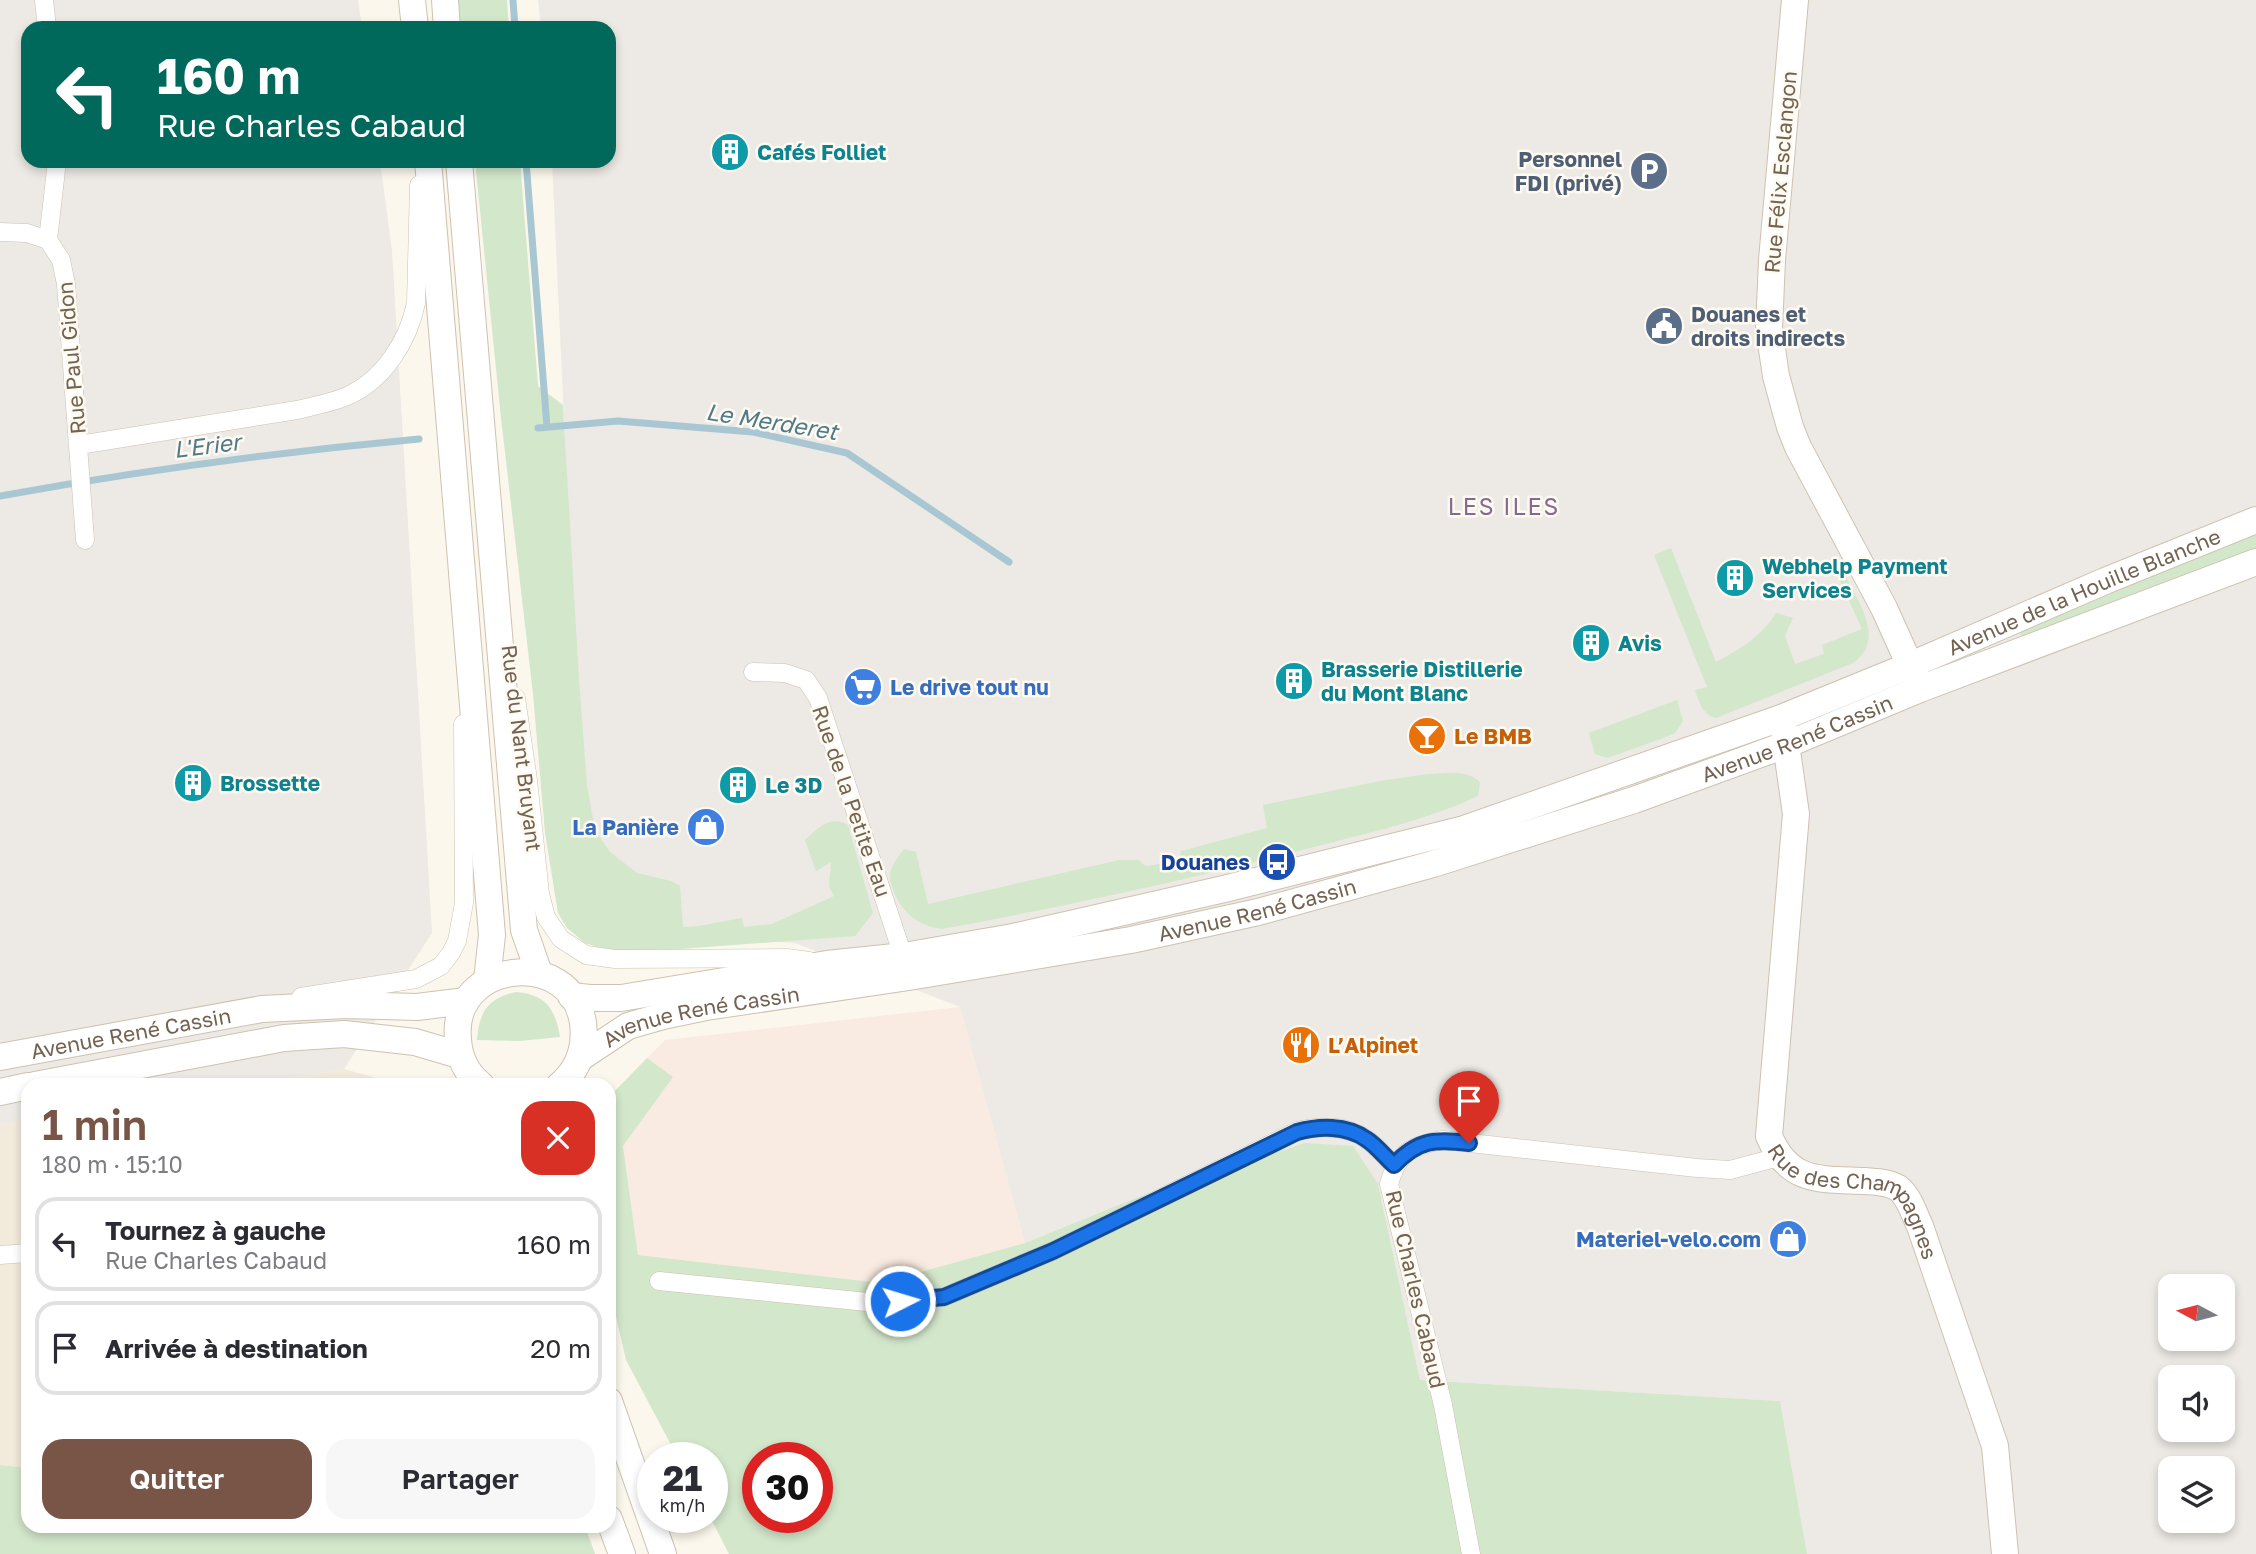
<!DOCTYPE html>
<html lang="fr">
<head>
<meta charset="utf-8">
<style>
	body { margin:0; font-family:"Golos Text",sans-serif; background:#f7f7f7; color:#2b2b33; height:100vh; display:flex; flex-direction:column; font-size:26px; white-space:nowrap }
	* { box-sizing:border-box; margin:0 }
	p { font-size:23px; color:#7c7c81 }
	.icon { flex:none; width:38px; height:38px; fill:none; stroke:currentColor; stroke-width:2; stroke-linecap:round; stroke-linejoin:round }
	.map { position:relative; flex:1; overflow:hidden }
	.drawer { position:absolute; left:21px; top:1078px; width:595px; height:455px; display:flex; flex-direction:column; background:#fff; border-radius:21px; box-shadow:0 4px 10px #0003 }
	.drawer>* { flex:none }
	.hud { position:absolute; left:21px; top:21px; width:595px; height:147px; border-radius:21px; box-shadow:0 4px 10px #0003; background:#00695c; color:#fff; overflow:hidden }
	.needle { width:46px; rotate:277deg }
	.fabs { position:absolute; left:2158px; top:1274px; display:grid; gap:14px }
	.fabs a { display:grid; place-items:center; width:77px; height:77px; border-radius:14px; background:#fff; box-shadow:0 4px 10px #0003; font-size:35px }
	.speed { position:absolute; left:637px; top:1442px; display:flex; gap:14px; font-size:35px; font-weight:700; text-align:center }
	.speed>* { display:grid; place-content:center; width:91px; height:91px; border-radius:50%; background:#fff; box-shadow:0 4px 10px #0003; line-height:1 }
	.speed small { font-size:18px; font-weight:400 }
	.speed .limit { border:10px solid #d22; background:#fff; color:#111 }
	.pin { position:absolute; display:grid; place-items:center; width:60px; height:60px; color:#fff; margin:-72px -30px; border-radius:50% 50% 50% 0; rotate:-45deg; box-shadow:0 0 7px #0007 }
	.pin .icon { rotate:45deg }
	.me { position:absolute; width:77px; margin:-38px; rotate:85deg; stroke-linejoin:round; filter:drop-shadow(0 0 5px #0008) }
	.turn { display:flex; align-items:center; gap:24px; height:147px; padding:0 21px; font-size:32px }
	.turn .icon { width:91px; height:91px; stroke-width:2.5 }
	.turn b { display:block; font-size:49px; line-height:60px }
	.round { display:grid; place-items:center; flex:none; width:74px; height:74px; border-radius:21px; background:#f7f7f7 }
	.summary { display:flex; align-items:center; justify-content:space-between; height:119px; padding:0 21px }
	h1 { font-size:42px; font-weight:600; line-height:52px; color:#785547 }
	.primary-button { display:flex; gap:14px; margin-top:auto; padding:14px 21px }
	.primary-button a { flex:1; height:80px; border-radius:21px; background:#785547; color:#fff; font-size:28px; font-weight:600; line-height:80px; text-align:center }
	.primary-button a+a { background:#f7f7f7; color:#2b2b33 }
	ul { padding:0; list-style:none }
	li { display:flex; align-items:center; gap:21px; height:94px; margin:0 14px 10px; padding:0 7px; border:4px solid #e1e1e2; border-radius:21px }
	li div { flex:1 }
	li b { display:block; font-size:26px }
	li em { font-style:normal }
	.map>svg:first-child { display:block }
	.residential { fill:#f2eadb }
	.commercial { fill:#f9ebe1 }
	.industrial { fill:#ede9e4; fill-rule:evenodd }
	.green { fill:#d3e7cb; fill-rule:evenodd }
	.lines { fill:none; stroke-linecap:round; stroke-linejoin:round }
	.stream { stroke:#a9c7d3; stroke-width:7 }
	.street-casing { stroke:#ccc1b2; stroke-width:19 }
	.secondary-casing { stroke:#cec2b0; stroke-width:28 }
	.street { stroke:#fff; stroke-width:18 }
	.secondary { stroke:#fff; stroke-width:26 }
	.route-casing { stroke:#114b97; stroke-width:18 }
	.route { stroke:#1a73e8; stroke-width:12 }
	.labels { text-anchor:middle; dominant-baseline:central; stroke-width:5; stroke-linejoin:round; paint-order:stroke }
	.culture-label { font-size:21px; font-weight:bold; fill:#0d838f; stroke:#fdfaf2; text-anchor:start }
	.service-label { font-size:21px; font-weight:bold; fill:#4e5e75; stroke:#fdfaf2; text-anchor:end }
	.street-label { font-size:21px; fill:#746251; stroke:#fdfaf2 }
	.shop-label { font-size:21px; font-weight:bold; fill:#366cbe; stroke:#fdfaf2; text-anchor:end }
	.food-label { font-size:21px; font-weight:bold; fill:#c56008; stroke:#fdfaf2; text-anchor:start }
	.transit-label { font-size:21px; font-weight:bold; fill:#164399; stroke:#fdfaf2; text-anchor:end }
	.water-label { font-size:23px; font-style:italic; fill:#50798a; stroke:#fdfaf2 }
	.neighbourhood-label { font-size:23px; letter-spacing:2px; fill:#87698f; stroke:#fdfaf2 }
</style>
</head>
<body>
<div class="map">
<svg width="2256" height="1554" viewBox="0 0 2256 1554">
	<rect width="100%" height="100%" fill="#fbf7ec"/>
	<path class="residential" d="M344,1069l57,16h-157z
		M28,1120v348l-28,-3v-340z"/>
	<path class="commercial" d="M960,1007l65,236 -144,40 -243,-28 -15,-109 49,-69 -25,-19 18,-18z"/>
	<path class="industrial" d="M0,0h358l4,28h-334v133h352l12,90 40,682 -88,136 -100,16h-216v35l-28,5z
		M538,0h1718v1554h-449l-27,-153 -360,-21 -42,-196 -235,11 -118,48 -65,-236 -165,-64 -141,-9 -41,-64 -26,-55 -16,-247 -19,-407h57v-133h-68zM2170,1286h52v53h-52zM2170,1377h52v53h-52zM2170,1468h52v53h-52z"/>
	<path class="green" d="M458,0h49l2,28h-48z
		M475,161h45l18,225 25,19 16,275 8,105 8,45 15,22 27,21 34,8 9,5 3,41 16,-1 43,-8 2,9 28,-3 62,-28 -5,-10 2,-24 -15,9 -11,-31c12,-11 25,-26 43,-15l25,88 -18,23 -188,14h-62l-20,-7 -18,-15 -9,-15 -13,-80 -12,-139 -32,-276z
		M2256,527v30l-232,85 -7,-16z
		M1671,548l45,114c24,-13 45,-25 60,-49l17,5 -8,18 10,28 29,-10 -2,-9 40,-16 -26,-57 8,1c13,27 43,67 9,90l-137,55c-13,-3 -17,-16 -21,-28l12,-3 -53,-132z
		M1677,700l6,21 -8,12 -14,6 -54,19 -12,-4 -6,-21z
		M1428,774c18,-1 39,-5 52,8l-2,14c-53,25 -111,37 -168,52 -122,32 -244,58 -368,81 -24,-3 -41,-17 -49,-40 -2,-5 -4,-10 -3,-16 3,-10 8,-16 14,-24l12,3 12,52 191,-44h19l8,6 33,-5 2,-10 86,-23 -4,-23 117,-24z
		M516,992c30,3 39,16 44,45l-40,4 -43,-1c2,-28 11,-42 39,-48z
		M647,1058l26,19 -50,69 15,109 243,28 144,-40 118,-48 162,-52 48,3 25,38 42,196 360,21 27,153h-1078l-19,-37h2v-59h-34l-52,-98 -17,-74v-189zM758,1458h59v59h-59z
		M0,1465l28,3v58h557l10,28h-595z"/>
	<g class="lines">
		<path class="stream" d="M513,0l2,28
			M526,161l21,266
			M538,428l80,-7 135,11 94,21 162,109
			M0,496c139,-25 278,-44 419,-57"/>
		<defs>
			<path id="street" d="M44,0l3,28
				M0,232l27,1 21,7 13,20 5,24 19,256
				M48,240l9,-79
				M79,445l218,-35c16,-4 33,-7 48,-13 38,-16 63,-55 71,-94l3,-118
				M753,672l32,1 21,7 12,18 88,267
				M516,698l12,82 12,114 6,23 15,22 25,16 29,4 172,-1 22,3
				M301,997l115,-18 25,-13 10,-13 6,-12 7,-38 -1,-179
				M0,1255l28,-2
				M659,1281l218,22 67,-6 109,-46 244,-120c22,-5 49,-6 69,8 10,6 19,18 28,26
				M1471,1554l-28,-149 -54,-221c9,-32 23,-39 54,-44l254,28 33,2 49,-13"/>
			<g id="secondary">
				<path d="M412,0l3,28"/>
				<path d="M445,0l2,28"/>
				<path d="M1795,0l-23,260 -3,69 7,47 14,51 8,20 86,161 33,73"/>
				<path d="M428,161l64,774 -5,45"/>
				<path d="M459,161l65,769 15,43"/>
				<path id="s1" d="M1784,730l12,84 -27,322c20,48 52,43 96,45 11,1 23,1 33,7 11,8 16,26 22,38l75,220 10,108"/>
				<path id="s2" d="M571,996l19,2h31l206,-34 77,-8 109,-19 211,-48 240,-60 317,-111 130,-53 194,-84 151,-61"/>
				<path id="s3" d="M0,1057l262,-48 84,-4 71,2 49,-6"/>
				<path id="s4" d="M580,1058l48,-32 35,-10 43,-9 203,-30 222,-37 127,-28 175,-48 201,-64 154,-56 132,-55 336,-127"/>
				<path d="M35,1085l249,-47 60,-4 71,8 44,13"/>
				<path d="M481,1085c-15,-12 -22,-27 -23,-46 -8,-79 114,-92 125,-16 3,25 -4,46 -23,62"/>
				<path d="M0,1092l28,-6"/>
				<path d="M609,1401l54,153"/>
				<path d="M609,1519l13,35"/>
			</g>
		</defs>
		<use href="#street" class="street-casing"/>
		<use href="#secondary" class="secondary-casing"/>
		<use href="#street" class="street"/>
		<use href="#secondary" class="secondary"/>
	</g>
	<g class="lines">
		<defs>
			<path id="route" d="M900,1301l44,-4 109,-46 244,-119c22,-6 49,-7 69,7 10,6 19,18 28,26 24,-26 42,-26 75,-22"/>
		</defs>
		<use href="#route" class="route-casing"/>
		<use href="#route" class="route"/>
	</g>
	<defs>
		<symbol id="building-disc" viewBox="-11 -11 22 22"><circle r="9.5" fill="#0f9aa8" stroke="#fdfaf2"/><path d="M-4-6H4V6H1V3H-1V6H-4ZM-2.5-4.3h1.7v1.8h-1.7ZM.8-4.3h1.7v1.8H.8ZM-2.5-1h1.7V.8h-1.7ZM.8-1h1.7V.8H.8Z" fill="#fff"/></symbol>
		<symbol id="parking-disc" viewBox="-11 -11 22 22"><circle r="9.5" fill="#5c6f8a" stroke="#fdfaf2"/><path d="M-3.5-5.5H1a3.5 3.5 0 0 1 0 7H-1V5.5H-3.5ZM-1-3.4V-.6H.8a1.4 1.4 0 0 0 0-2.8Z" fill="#fff"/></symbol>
		<symbol id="civic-disc" viewBox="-11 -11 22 22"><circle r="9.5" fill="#5c6f8a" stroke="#fdfaf2"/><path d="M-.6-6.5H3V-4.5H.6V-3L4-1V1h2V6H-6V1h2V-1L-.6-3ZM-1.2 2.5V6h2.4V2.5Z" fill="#fff"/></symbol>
		<symbol id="supermarket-disc" viewBox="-11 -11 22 22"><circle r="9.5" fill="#3f7fe0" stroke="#fdfaf2"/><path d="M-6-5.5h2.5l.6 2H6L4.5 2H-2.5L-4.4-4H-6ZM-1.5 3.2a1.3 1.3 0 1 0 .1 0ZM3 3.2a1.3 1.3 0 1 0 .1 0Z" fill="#fff"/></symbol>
		<symbol id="bar-disc" viewBox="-11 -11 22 22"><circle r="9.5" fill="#e8710a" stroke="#fdfaf2"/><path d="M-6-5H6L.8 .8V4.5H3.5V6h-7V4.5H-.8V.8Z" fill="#fff"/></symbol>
		<symbol id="shop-disc" viewBox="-11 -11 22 22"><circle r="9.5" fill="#3f7fe0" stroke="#fdfaf2"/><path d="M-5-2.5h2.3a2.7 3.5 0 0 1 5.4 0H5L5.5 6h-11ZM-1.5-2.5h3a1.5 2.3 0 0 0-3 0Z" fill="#fff"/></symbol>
		<symbol id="bus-disc" viewBox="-11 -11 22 22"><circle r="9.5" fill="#1a4fb4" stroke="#fdfaf2"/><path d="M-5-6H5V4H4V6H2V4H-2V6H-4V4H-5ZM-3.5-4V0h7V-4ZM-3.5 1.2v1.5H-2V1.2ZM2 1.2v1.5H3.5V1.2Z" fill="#fff"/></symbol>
		<symbol id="restaurant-disc" viewBox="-11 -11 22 22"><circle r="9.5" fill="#e8710a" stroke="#fdfaf2"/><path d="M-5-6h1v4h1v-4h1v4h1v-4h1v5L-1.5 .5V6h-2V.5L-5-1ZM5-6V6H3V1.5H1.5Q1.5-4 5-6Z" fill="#fff"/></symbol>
	</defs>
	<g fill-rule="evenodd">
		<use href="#building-disc" x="708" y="130" width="44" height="44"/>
		<use href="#parking-disc" x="1627" y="149" width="44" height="44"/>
		<use href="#civic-disc" x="1642" y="304" width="44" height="44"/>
		<use href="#building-disc" x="1713" y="556" width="44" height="44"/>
		<use href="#building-disc" x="1569" y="621" width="44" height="44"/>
		<use href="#building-disc" x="1272" y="659" width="44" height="44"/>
		<use href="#supermarket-disc" x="841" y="665" width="44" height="44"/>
		<use href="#bar-disc" x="1405" y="714" width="44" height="44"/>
		<use href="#building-disc" x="171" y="761" width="44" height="44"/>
		<use href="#building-disc" x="716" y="763" width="44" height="44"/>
		<use href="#shop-disc" x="684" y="805" width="44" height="44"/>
		<use href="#bus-disc" x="1255" y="840" width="44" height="44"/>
		<use href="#restaurant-disc" x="1279" y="1023" width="44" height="44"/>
		<use href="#shop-disc" x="1766" y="1217" width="44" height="44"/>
	</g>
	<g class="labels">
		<g class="culture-label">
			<text x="757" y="152">Cafés Folliet</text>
			<text x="1762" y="566">Webhelp Payment<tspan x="1762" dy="24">Services</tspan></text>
			<text x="1618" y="643">Avis</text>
			<text x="1321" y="669">Brasserie Distillerie<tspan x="1321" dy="24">du Mont Blanc</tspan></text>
			<text x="220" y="783">Brossette</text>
			<text x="765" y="785">Le 3D</text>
		</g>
		<g class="service-label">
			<text x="1622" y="159">Personnel<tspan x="1622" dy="24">FDI (privé)</tspan></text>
			<text x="1691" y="314" text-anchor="start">Douanes et<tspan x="1691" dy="24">droits indirects</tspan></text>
		</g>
		<g class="street-label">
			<text transform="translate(1780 172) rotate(-85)">Rue Félix Esclangon</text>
			<text transform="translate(71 358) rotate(-95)">Rue Paul Gidon</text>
			<text stroke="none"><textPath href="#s2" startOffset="1575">Avenue de la Houille Blanche</textPath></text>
			<text stroke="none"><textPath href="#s4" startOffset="1265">Avenue René Cassin</textPath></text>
			<text transform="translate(522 748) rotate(83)">Rue du Nant Bruyant</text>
			<text transform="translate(852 801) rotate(71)">Rue de la Petite Eau</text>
			<text stroke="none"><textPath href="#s4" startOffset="698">Avenue René Cassin</textPath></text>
			<text stroke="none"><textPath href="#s4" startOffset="131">Avenue René Cassin</textPath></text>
			<text stroke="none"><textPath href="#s3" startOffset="133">Avenue René Cassin</textPath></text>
			<text stroke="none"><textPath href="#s1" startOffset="527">Rue des Champagnes</textPath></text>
			<text transform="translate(1416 1289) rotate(77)">Rue Charles Cabaud</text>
		</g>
		<g class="shop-label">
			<text x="890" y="687" text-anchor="start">Le drive tout nu</text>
			<text x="679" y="827">La Panière</text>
			<text x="1761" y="1239">Materiel-velo.com</text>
		</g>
		<g class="food-label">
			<text x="1454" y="736">Le BMB</text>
			<text x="1328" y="1045">L’Alpinet</text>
		</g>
		<g class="transit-label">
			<text x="1250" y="862">Douanes</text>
		</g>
		<g class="water-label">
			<text transform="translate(772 421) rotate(9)">Le Merderet</text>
			<text transform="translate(207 445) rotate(-7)">L'Erier</text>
		</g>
		<g class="neighbourhood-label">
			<text x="1504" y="506">LES ILES</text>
		</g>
	</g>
</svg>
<div class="fabs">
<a><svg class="needle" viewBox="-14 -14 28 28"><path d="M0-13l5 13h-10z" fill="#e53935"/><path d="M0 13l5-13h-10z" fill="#7c7c81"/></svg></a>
<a><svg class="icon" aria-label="sound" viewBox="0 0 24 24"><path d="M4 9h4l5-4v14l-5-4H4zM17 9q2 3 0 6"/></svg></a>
<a><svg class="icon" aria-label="layers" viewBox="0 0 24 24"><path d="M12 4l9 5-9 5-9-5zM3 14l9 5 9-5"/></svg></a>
</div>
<div class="speed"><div>21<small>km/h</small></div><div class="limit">30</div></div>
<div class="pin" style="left:1469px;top:1143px;background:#d93025"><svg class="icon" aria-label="arrive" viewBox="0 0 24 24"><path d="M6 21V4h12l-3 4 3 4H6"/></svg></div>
<svg class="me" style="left:900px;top:1301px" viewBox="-20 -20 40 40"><circle r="17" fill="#1a73e8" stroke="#fff" stroke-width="3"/><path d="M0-11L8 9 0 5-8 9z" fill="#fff"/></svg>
<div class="hud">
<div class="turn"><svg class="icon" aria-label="left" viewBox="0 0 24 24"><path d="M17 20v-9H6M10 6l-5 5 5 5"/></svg><div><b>160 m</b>Rue Charles Cabaud</div></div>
</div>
<section class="drawer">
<div class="summary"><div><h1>1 min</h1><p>180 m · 15:10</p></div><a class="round" style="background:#d93025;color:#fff"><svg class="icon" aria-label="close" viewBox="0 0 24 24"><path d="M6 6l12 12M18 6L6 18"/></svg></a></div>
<ul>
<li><svg class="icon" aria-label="left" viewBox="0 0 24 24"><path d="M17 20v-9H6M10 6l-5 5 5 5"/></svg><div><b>Tournez à gauche</b><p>Rue Charles Cabaud</p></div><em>160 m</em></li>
<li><svg class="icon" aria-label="arrive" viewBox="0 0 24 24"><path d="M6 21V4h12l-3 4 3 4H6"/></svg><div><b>Arrivée à destination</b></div><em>20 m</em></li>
</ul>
<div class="primary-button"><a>Quitter</a><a>Partager</a></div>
</section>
</div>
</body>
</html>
